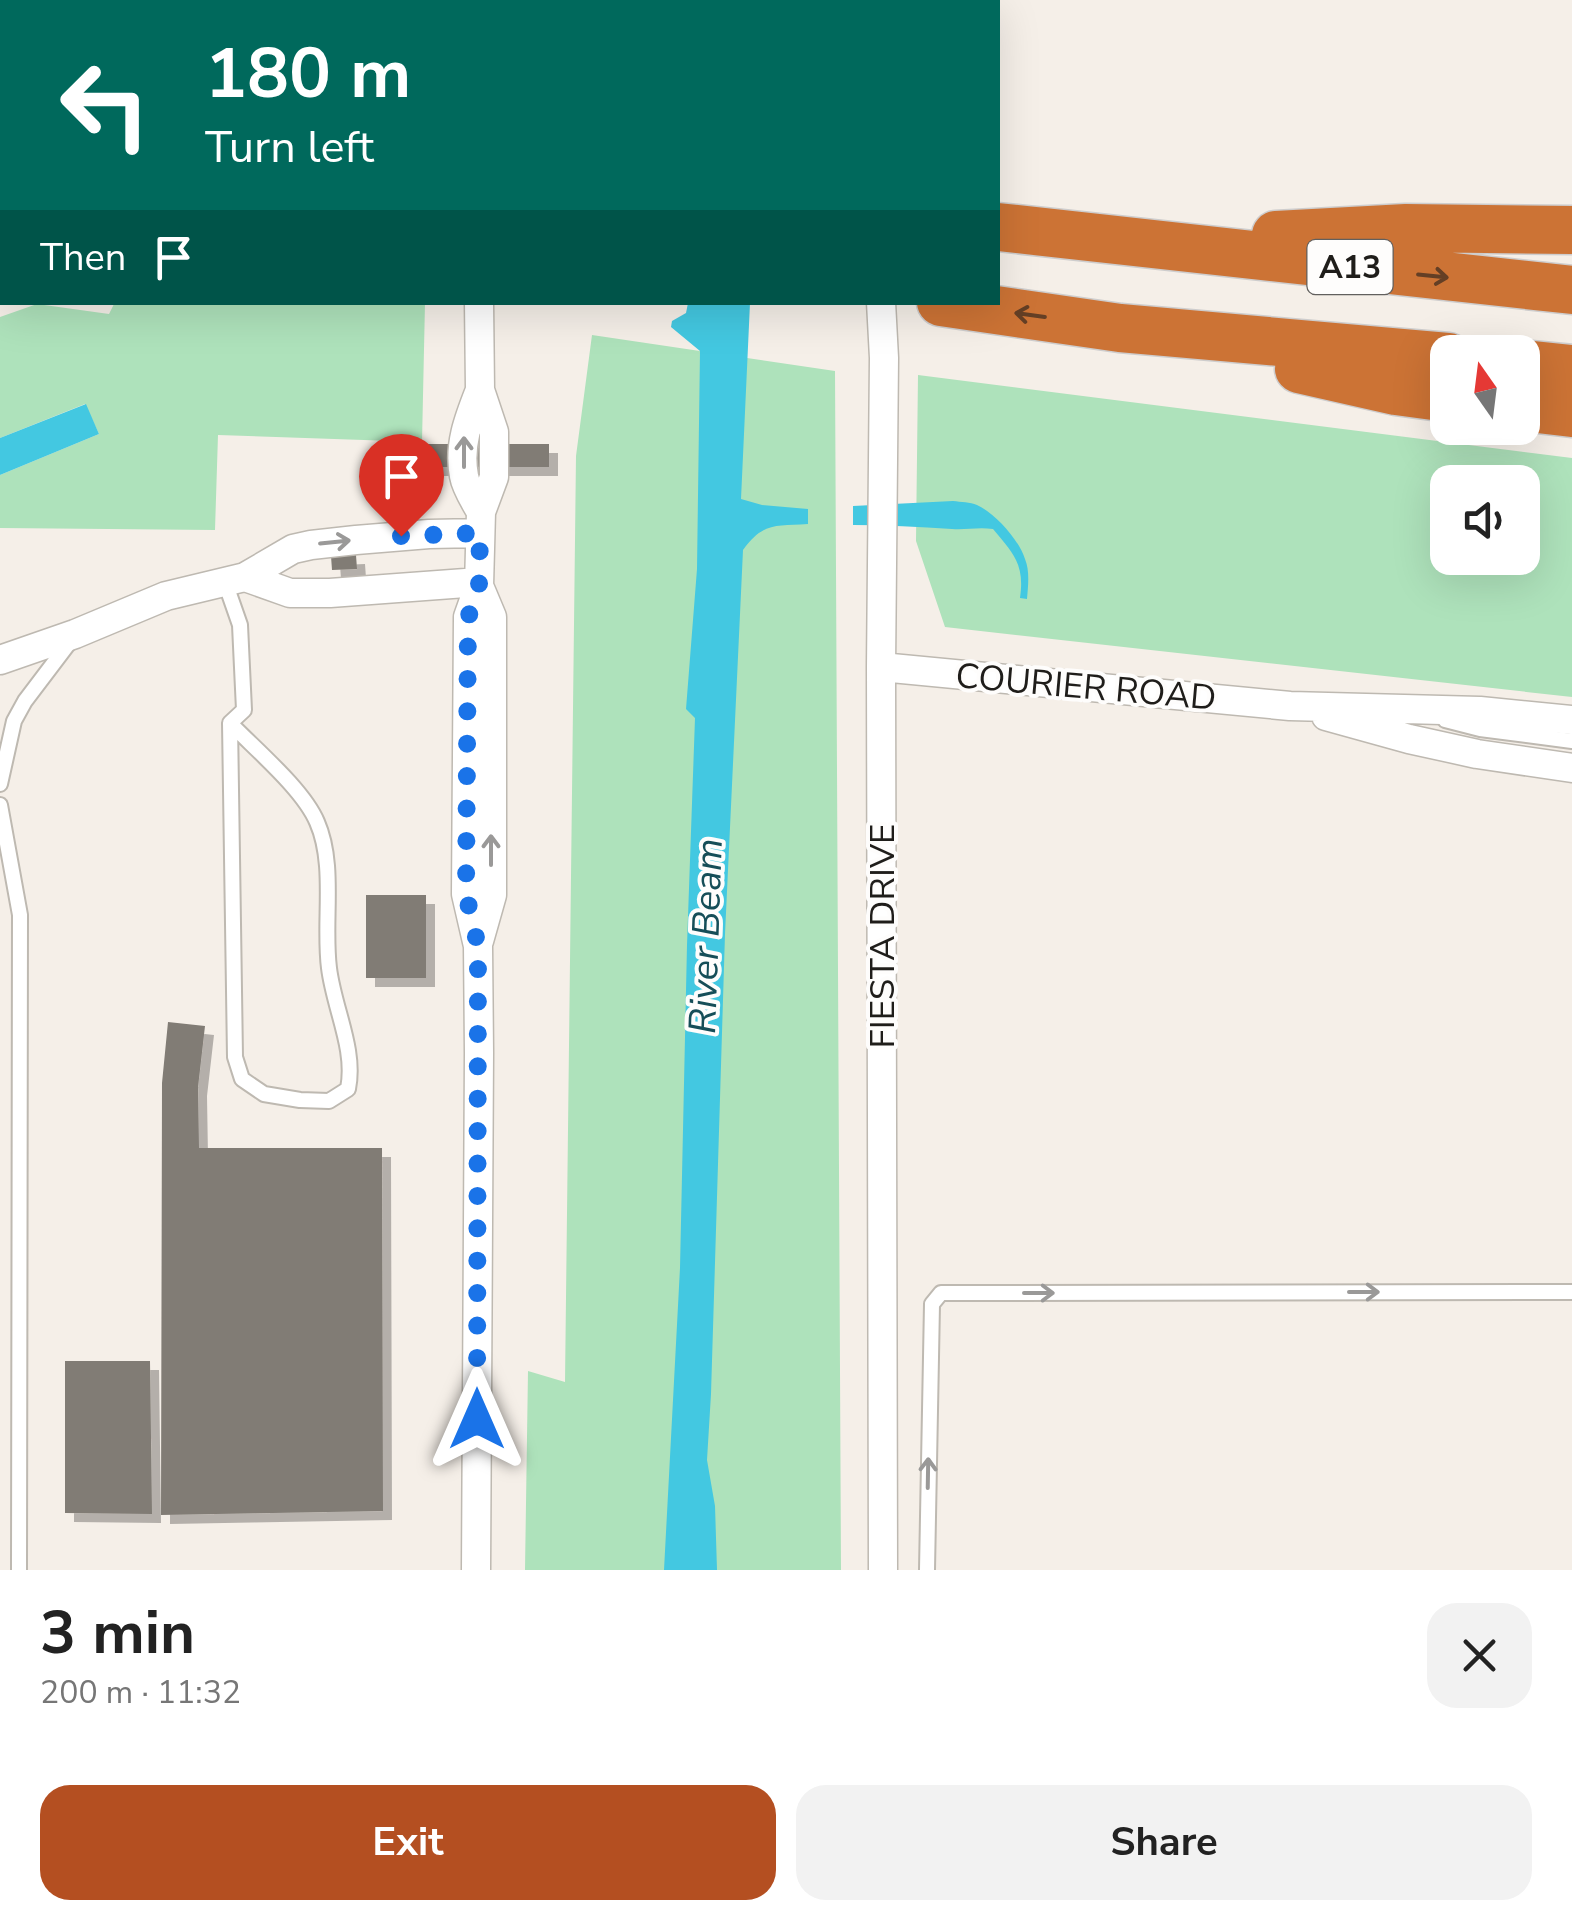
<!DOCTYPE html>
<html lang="en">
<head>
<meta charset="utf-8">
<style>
	body { margin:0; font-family:"Nunito Sans",sans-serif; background:#f2f2f2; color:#222; height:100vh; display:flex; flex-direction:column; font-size:38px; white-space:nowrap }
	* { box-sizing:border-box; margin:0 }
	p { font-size:32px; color:#767676 }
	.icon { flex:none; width:55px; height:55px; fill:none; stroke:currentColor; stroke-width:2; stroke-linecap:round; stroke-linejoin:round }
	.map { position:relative; height:1570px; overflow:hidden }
	.details { display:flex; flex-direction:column; background:#fff; flex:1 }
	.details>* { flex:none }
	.guide { position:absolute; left:0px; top:0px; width:1000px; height:305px; box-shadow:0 10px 40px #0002; background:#00695c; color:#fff; overflow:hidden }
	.needle { width:65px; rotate:346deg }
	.buttons { position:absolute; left:1430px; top:335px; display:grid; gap:20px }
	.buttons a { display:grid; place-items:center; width:110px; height:110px; border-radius:20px; background:#fff; box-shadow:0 10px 40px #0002; font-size:50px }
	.pin { position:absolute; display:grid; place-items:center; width:85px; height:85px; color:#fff; margin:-102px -42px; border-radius:50% 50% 50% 0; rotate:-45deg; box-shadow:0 0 10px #0007 }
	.pin .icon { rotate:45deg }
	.me { position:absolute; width:110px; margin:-55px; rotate:0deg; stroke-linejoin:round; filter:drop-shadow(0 0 8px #0008) }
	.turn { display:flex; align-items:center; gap:35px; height:210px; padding:0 40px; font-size:45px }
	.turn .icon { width:130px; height:130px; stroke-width:2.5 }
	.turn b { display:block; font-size:70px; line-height:85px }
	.then { display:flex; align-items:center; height:95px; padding:0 40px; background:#0003; gap:20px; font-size:38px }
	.round { display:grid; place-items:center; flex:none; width:105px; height:105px; border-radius:30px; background:#f2f2f2 }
	.headline { display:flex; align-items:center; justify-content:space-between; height:170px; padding:0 40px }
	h1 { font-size:60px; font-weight:700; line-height:75px }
	.primary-button { display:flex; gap:20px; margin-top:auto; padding:20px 40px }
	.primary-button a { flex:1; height:115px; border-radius:30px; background:#b44f21; color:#fff; font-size:40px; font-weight:700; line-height:115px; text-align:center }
	.primary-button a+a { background:#f2f2f2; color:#222 }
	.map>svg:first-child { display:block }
	.green { fill:#aee2bb; fill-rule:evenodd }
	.water { fill:#43c8e1 }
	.building { fill:#817c75; filter:url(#shadow) }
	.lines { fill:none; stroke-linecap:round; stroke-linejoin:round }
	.lane-casing { stroke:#beb9b1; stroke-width:18 }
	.street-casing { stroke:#beb9b1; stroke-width:31 }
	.highway-casing { stroke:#cecdcd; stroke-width:51 }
	.lane { stroke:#fff; stroke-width:14 }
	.street { stroke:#fff; stroke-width:28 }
	.highway { stroke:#cc7335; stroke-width:48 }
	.oneway { stroke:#643f25 }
	.oneway2 { stroke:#9a9998 }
	.route { stroke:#1a73e8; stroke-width:18; stroke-dasharray:0 32.4 }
	.labels { text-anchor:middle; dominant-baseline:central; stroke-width:8; stroke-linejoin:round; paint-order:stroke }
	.shield { fill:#fefdfc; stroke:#62605e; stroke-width:2.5 }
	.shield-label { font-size:32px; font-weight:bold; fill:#1f1d1a }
	.street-label { font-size:35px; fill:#1f1d1a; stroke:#fefdfc }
	.water-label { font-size:38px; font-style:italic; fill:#164e58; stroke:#fefdfc }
</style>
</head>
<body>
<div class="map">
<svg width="1572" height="1570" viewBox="0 0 1572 1570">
	<defs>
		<filter id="shadow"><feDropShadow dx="9" dy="9" stdDeviation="0" flood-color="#0004"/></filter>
	</defs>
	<rect width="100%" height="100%" fill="#f5efe8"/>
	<path class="green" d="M115,302l310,1 -3,139 -204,-7 -3,95 -215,-2v-53l99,-41 -14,-30 -85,34v-121l37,-13 72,10z
		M592,335l243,36 6,1199h-316l3,-199 37,11 11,-926z
		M918,375l654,83v239l-627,-70 -29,-86zM1448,482h74v76h-74z"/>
	<path class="water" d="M688,303h62l-9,196 21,6 46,4v15c-32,2 -45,-2 -65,26l-18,384 -14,460 -4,66 8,46 2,64h-53l16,-302 7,-323 8,-227 -9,-9 11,-140 3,-218 -29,-24 1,-6 14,-8z
		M86,404l13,30 -99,41v-37z
		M953,501c8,1 17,1 24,4 18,8 42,35 48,54 5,12 3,27 2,40l-7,-1c5,-34 -7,-45 -27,-69 -15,-2 -27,1 -41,0 -33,-2 -66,-4 -99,-4v-19z"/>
	<path class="building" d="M409,444h140v23h-140z
		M356,555l1,14 -25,1 -1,-14z
		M366,895h60v83h-60z
		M168,1022l37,4 -7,61 1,61h183l1,363 -222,4 1,-432z
		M65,1361h85l2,153 -87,-1z"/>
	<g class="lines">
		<defs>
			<path id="lane" d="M225,582l15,43 4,85 -14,13 5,334 7,22 22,15 36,6 29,1 19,-12c8,-40 -14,-80 -19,-121 -6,-46 7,-103 -12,-146 -14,-33 -62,-73 -87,-99
				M1445,720l35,9 92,12
				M0,784l14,-63 11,-20 47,-62
				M0,805l20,110 -1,655
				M927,1570l5,-266 9,-11 631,-1"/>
			<path id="street" d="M428,0l3,2
				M782,0l4,2
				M99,2l8,-2
				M533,2l8,-2
				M894,2v-2
				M0,12h2
				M881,302l3,56 -3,309 2,903
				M480,390c-11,28 -22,55 -16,86 2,12 11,25 17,36
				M245,577l45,16h40l149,-11
				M0,660l75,-26 91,-38 79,-19 48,-28 18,-4 45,-5 73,-6 51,-1
				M881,667l409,39 190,5 92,9
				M1326,716l83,23 68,15 95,14
				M479,941l13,-46v-278l-13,-31
				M476,1570l3,-517 -1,-107 -12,-52 2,-277 11,-31 2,-74 13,-35v-45l-14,-42 -1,-88"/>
			<path id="highway" d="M0,87h2
				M0,156l2,1
				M998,227l574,63
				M1276,235l130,-7 166,2
				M941,302l179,26 328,29
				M1522,364l50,5
				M1299,369l97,22 52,7
				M1522,407l50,6"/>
		</defs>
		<use href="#lane" class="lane-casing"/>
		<use href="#street" class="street-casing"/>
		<use href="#highway" class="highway-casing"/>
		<use href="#lane" class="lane"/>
		<use href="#street" class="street"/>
		<use href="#highway" class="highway"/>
	</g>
	<defs><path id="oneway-shaft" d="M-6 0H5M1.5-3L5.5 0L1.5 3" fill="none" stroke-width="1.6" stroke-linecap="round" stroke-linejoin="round" transform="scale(2.5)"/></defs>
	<g class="oneway">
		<use href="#oneway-shaft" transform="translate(1433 276) rotate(6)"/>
		<use href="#oneway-shaft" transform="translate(1030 315) rotate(-172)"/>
	</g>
	<g class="oneway2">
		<use href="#oneway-shaft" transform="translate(464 452) rotate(-90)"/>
		<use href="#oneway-shaft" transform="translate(335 542) rotate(-6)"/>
		<use href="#oneway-shaft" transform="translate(491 850) rotate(-90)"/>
		<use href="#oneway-shaft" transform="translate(1364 1292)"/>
		<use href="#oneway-shaft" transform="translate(1039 1293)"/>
		<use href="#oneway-shaft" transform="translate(928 1473) rotate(-89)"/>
	</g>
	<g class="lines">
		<path class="route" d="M401,536l79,-3 -1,53 -11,32 -2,276 12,52 -1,473"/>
	</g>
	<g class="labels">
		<rect class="shield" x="1307.5" y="240" width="85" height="54" rx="8"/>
		<g class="shield-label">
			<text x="1350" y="267">A13</text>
		</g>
		<g class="street-label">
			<text transform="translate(1086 687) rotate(5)">COURIER ROAD</text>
			<text transform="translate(882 936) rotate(-90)">FIESTA DRIVE</text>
		</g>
		<g class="water-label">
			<text transform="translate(706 936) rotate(-88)">River Beam</text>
		</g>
	</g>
</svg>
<div class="buttons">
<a><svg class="needle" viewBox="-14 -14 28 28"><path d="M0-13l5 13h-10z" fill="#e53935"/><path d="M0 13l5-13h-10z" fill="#767676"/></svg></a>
<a><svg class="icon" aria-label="sound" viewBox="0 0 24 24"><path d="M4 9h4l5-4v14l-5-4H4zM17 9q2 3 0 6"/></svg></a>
</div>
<div class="pin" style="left:401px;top:536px;background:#d93025"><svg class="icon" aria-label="arrive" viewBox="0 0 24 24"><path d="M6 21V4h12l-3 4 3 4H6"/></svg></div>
<svg class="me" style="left:477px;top:1419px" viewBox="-20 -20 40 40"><path d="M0-17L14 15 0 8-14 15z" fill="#1a73e8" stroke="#fff" stroke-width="4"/></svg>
<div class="guide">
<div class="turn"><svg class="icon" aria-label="left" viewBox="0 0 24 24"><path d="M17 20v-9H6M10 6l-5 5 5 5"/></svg><div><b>180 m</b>Turn left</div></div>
<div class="then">Then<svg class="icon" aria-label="arrive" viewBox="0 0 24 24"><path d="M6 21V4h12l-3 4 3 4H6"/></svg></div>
</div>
</div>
<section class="details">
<div class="headline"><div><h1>3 min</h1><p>200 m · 11:32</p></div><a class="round"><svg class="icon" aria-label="close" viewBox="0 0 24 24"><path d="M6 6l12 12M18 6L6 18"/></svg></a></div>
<div class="primary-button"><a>Exit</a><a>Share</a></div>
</section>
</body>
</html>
